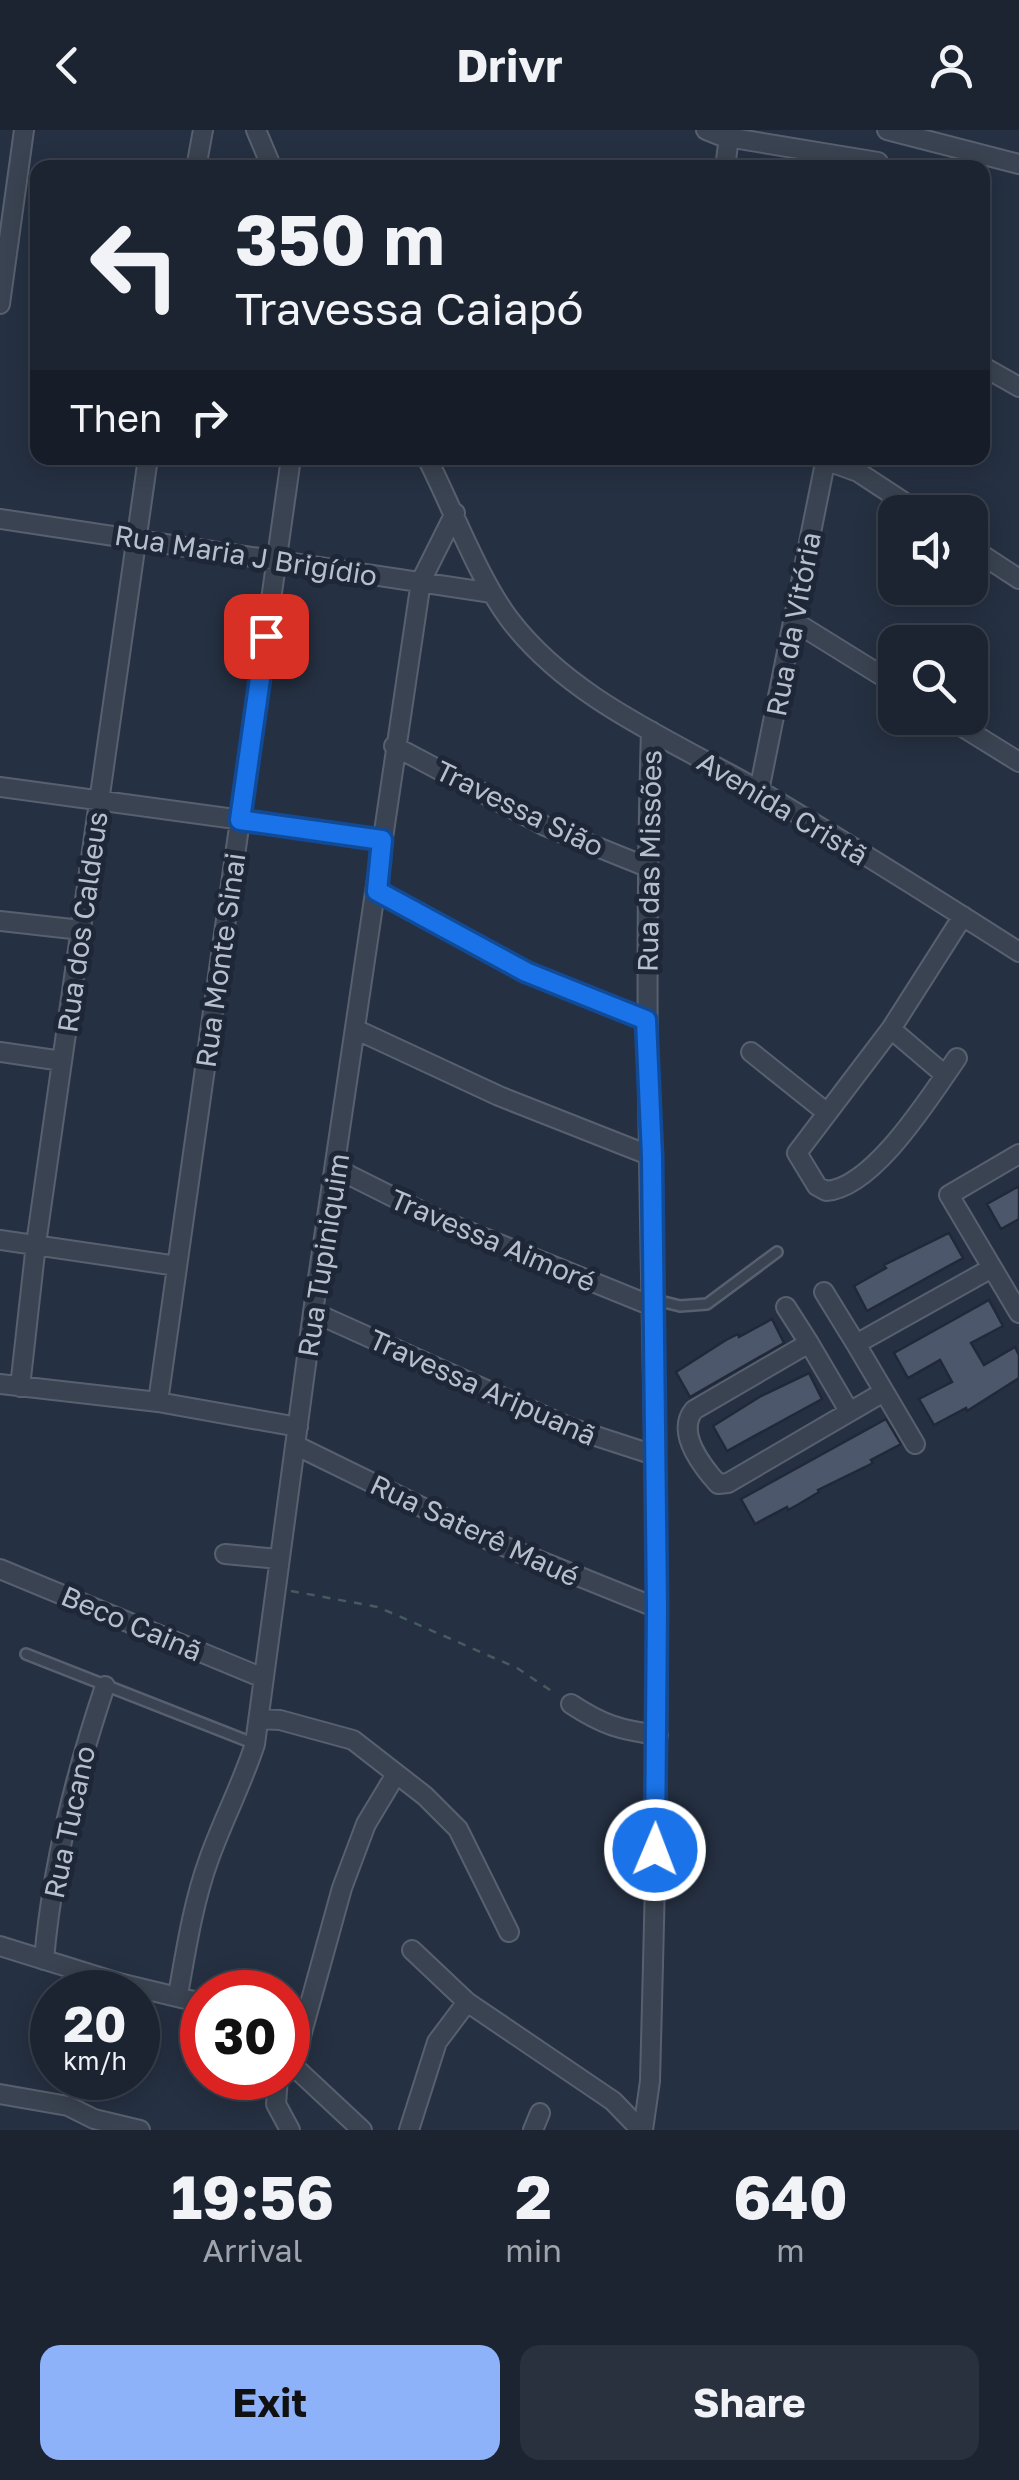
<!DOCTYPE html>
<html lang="en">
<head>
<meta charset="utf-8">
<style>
	body { margin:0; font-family:"Golos Text",sans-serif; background:#29303e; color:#f1f3f6; height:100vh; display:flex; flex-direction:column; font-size:38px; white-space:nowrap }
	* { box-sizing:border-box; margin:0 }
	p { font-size:32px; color:#a0a4ac }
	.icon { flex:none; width:55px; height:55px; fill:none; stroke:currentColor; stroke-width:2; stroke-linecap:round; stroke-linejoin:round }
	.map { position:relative; height:2000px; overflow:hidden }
	.drawer { display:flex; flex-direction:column; background:#1c2432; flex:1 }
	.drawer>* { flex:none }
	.guide { position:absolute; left:30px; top:30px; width:960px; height:305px; border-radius:20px; box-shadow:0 5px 25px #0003,0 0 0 2px #3a414d; background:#1c2432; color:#f1f3f6; overflow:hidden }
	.buttons { position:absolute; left:878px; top:365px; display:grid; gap:20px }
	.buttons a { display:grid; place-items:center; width:110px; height:110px; border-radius:20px; background:#1c2432; box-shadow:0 5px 25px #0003,0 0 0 2px #3a414d; font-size:50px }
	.speed { position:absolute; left:30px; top:1840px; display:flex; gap:20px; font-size:50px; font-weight:700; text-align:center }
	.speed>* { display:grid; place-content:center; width:130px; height:130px; border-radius:50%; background:#1c2432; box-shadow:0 5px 25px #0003,0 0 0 2px #3a414d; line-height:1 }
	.speed small { font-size:25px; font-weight:400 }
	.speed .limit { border:15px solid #d22; background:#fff; color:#111 }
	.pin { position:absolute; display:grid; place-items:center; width:85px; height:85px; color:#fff; margin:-42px; border-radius:20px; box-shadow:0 5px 15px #0006 }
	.me { position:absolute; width:110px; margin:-55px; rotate:1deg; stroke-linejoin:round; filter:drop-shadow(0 0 8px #0008) }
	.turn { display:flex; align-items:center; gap:35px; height:210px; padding:0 40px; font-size:45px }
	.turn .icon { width:130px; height:130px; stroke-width:2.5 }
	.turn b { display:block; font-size:70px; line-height:85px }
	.then { display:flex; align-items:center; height:95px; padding:0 40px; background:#0003; gap:20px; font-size:38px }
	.eta { display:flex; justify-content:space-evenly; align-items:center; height:170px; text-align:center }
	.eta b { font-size:60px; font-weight:700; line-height:70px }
	.cta { display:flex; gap:20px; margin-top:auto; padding:20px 40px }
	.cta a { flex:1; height:115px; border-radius:20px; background:#8db2fa; color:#111; font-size:40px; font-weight:700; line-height:115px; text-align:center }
	.cta a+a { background:#29303e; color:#f1f3f6 }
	header { display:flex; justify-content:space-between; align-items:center; height:130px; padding:0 40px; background:#1c2432; font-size:45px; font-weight:700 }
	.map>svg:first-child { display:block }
	.building { fill:#4c576b; stroke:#212939; stroke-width:2.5 }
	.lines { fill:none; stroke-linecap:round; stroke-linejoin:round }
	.lane-casing { stroke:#58606f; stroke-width:14 }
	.street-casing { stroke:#58606f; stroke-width:22 }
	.path { stroke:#465b5f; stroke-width:2.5; stroke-dasharray:8 8; stroke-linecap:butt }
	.lane { stroke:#3a4351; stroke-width:9 }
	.street { stroke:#3a4351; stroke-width:18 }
	.route-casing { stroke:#114b97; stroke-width:25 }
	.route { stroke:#1a73e8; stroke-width:18 }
	.labels { text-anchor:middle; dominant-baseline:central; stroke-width:10; stroke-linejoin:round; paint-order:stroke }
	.street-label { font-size:28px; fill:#b7becc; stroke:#1e2737 }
</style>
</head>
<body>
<header><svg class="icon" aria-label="back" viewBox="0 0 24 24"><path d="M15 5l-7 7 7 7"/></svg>Drivr<svg class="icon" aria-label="person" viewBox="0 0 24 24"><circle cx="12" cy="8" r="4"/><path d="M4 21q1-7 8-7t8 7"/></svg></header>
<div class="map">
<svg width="1019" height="2000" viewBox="0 0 1019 2000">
	<rect width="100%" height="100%" fill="#253042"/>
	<path class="building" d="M1019,1056v33l-18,10 -14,-25z
		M949,1103l14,25 -96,53 -13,-25 32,-18 -2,-3z
		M989,1170l14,26 -32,17 13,22 31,-18 4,8v23l-52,33 -1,-3 -32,17 -15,-26 33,-17 -12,-22 -32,18 -14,-25z
		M772,1189l12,24 -94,54 -14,-25 50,-32 12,-6 1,3z
		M809,1243l13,26 -95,52 -14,-25 48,-30z
		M886,1289l15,25 -30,16 2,3 -55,27 1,2 -20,12 -11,6 -1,-3 -32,17 -14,-25z"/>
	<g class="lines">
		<defs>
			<path id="lane" d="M652,1169l28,7 27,-2 70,-52
				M26,1524l229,90"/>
			<path id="street" d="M256,0l16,38
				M706,0l15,6 157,26
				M887,0l132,34
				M196,38l7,-38
				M725,38l4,-31
				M0,174l24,-174
				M982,236l37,21
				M427,328c25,49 51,120 83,162 62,81 164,121 250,171 87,52 173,106 259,161
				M819,328l39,14 61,40
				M0,389l492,74
				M970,417l49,32
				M795,492l100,62
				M948,588l71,44
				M394,616l151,80 102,41
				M0,657l382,52
				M759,661l67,-333
				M377,761l149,81 121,48
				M0,791l81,9
				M355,899l144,67 152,60
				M891,899l54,46
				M0,922l62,9
				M751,922l75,60
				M957,928c-26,37 -83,130 -131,133l-9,-5 -20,-33 94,-124 72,-113
				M1019,1024l-70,41 70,118
				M337,1039l98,49 217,88
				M0,1110l177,26
				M824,1162l32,52
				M786,1177l23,36 -115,67c-18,22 7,55 24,74l10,-1 154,-90
				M313,1182l258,116 83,27
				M809,1213l40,68
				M0,1254l158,18 140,25
				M20,1257l16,-143 112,-786
				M158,1272l133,-944
				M915,1314l-59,-100 136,-76
				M295,1315l196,96 166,67
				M225,1424l54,5
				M0,1439l263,109
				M571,1574c32,21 49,26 87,31
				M259,1589l21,1 73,20 72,56 33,33 51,103
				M0,1816l119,37 83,20
				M412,1820l55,52 146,99 28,29
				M44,1830c8,-94 31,-185 61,-274
				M178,1865c8,-45 15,-92 31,-136 14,-39 33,-75 46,-115l58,-432 108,-731 34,-68
				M288,1931l74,69
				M293,1935l49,-177 24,-64 30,-50
				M278,1948l-2,26 14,26
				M0,1964l68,12 26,13 46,11
				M409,2000l28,-88 30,-40
				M533,2000l7,-17
				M643,2000l7,-49c4,-158 9,-317 7,-475 -4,-292 -15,-583 -6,-875"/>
		</defs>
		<use href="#lane" class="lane-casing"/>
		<use href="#street" class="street-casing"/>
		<path class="path" d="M291,1461l87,16 139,61 39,26"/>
		<use href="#lane" class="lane"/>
		<use href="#street" class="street"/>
	</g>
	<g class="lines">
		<defs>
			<path id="route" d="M266,506l-26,184 142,20 -5,51 149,81 120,48 6,136 5,452 -2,242"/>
		</defs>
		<use href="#route" class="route-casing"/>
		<use href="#route" class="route"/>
	</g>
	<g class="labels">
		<g class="street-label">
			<text transform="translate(246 425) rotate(9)">Rua Maria J Brigídio</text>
			<text transform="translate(793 494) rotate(-79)">Rua da Vitória</text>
			<text transform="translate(520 678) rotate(26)">Travessa Sião</text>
			<text transform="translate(783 678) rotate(31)">Avenida Cristã</text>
			<text transform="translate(649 731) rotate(-89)">Rua das Missões</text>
			<text transform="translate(82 792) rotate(-82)">Rua dos Caldeus</text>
			<text transform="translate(220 830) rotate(-82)">Rua Monte Sinai</text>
			<text transform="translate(493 1110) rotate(23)">Travessa Aimoré</text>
			<text transform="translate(323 1125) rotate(-81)">Rua Tupiniquim</text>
			<text transform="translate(483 1257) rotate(24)">Travessa Aripuanã</text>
			<text transform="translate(475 1400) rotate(25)">Rua Saterê Maué</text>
			<text transform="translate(132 1493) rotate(23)">Beco Cainã</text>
			<text transform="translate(69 1692) rotate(-78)">Rua Tucano</text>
		</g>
	</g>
</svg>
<div class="buttons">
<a><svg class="icon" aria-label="sound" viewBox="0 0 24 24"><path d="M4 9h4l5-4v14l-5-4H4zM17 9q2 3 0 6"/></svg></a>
<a><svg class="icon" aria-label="search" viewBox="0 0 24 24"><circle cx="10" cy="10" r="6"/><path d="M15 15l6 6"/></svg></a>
</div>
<div class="speed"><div>20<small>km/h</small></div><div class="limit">30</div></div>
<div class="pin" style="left:266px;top:506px;background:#d93025"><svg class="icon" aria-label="arrive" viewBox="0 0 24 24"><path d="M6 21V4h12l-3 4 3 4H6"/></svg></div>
<svg class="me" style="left:655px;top:1720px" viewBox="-20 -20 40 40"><circle r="17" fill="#1a73e8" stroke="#fff" stroke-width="3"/><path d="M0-11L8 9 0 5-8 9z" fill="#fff"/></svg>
<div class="guide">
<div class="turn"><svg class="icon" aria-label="left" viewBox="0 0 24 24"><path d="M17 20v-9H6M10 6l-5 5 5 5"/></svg><div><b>350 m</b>Travessa Caiapó</div></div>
<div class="then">Then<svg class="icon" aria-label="right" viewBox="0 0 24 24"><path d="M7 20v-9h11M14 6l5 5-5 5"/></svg></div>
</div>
</div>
<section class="drawer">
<div class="eta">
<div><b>19:56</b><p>Arrival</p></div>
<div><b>2</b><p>min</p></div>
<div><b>640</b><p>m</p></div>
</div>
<div class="cta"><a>Exit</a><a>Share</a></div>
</section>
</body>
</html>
